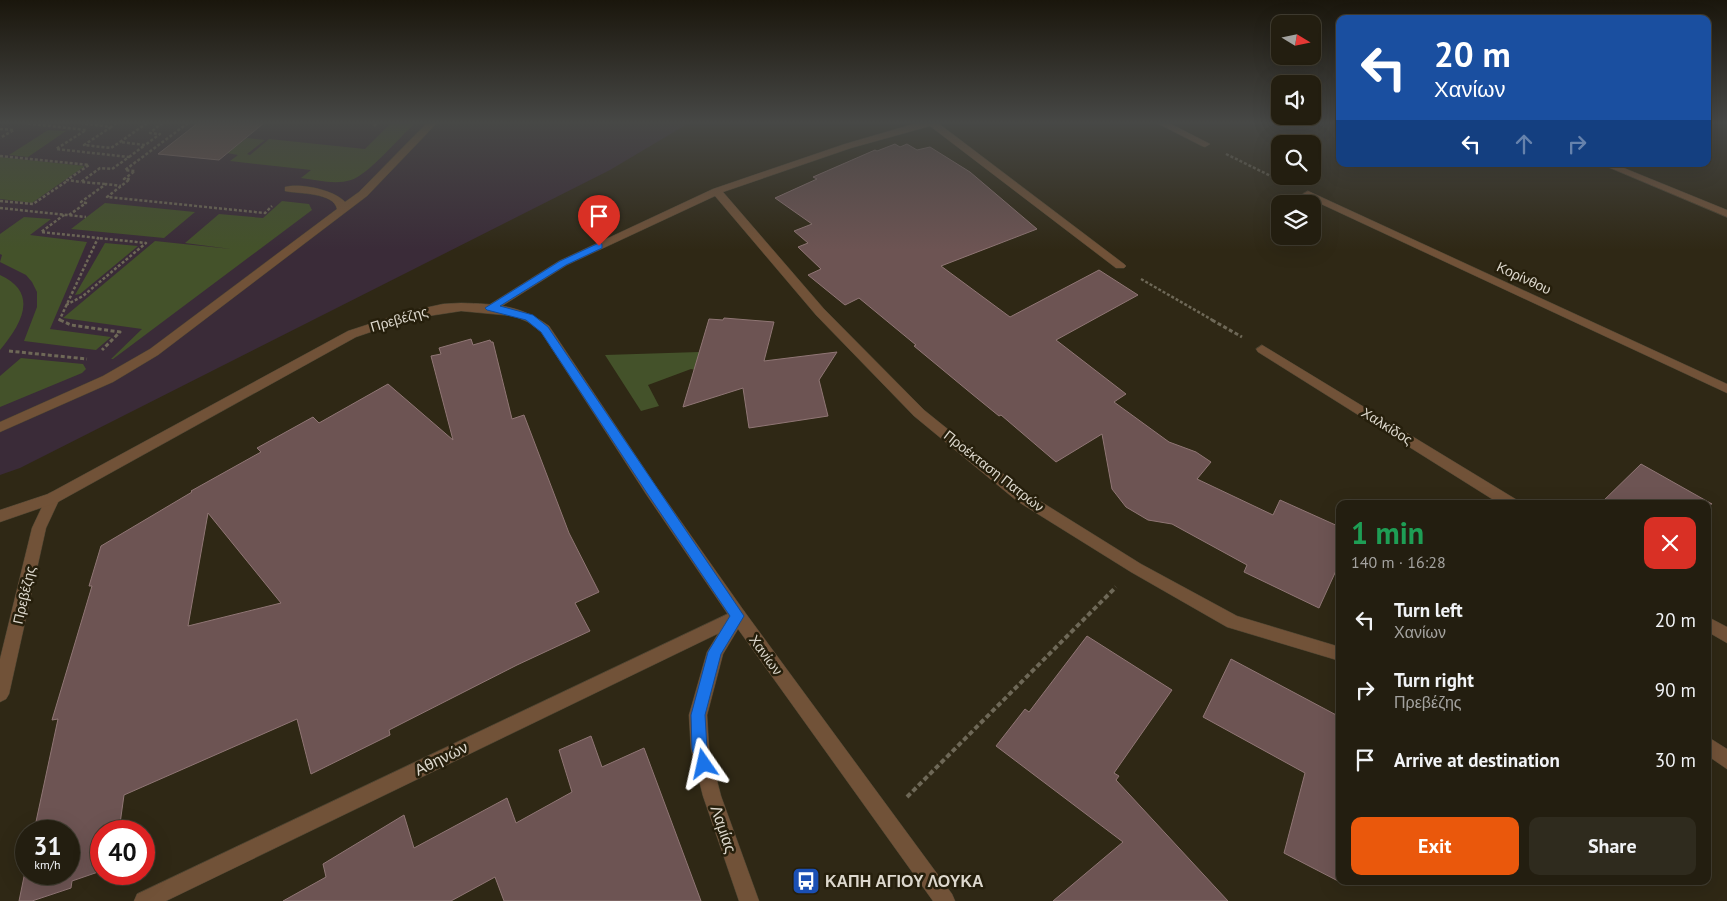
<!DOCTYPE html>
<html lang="en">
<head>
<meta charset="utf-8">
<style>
	body { margin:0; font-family:"PT Sans",sans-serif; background:#2f2b1e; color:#f1f3f6; height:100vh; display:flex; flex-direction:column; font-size:19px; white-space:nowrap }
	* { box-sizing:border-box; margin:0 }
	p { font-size:16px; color:#a3a29f }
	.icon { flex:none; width:28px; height:28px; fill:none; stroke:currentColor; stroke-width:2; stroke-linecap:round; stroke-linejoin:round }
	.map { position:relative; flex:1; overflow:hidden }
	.side { position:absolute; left:1336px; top:500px; width:375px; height:385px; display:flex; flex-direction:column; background:#231e10; border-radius:10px; box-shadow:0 5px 20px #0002,0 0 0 1px #403c30 }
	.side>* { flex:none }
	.hud { position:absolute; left:1336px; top:15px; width:375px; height:152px; border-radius:10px; box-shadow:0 5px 20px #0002,0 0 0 1px #403c30; background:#1a4fa0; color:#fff; overflow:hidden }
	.needle { width:32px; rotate:100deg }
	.fabs { position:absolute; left:1271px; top:15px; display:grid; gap:10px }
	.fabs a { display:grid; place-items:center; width:50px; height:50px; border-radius:10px; background:#231e10; box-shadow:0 5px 20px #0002,0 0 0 1px #403c30; font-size:25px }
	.speed { position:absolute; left:15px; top:820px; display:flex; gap:10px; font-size:25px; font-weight:700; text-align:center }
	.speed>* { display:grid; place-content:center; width:65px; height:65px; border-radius:50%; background:#231e10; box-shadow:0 5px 20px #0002,0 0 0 1px #403c30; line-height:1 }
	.speed small { font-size:12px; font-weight:400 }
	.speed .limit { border:8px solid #d22; background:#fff; color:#111 }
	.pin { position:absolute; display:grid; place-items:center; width:42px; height:42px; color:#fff; margin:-51px -21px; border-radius:50% 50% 50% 0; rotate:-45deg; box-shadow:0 0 5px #0007 }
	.pin .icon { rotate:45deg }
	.me { position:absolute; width:55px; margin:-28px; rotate:349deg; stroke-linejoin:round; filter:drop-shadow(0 0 4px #0008) }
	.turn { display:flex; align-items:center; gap:18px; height:105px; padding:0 15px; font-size:22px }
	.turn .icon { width:65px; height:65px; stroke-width:2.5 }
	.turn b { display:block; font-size:35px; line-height:42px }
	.lanes { display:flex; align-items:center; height:48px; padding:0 15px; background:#0003; justify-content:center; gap:25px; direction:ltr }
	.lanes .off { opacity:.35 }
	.round { display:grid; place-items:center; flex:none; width:52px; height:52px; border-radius:10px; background:#2f2b1e }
	.head { display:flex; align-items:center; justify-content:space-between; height:85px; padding:0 15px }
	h1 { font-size:30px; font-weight:800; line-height:38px; color:#1e9e55 }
	.cta { display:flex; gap:10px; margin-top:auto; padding:10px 15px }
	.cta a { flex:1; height:58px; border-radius:10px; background:#ea580c; color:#fff; font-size:20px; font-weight:800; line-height:58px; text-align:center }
	.cta a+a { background:#2f2b1e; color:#f1f3f6 }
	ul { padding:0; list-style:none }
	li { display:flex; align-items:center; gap:15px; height:70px; padding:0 15px }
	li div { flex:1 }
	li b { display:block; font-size:19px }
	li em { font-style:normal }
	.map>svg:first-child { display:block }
	.education { fill:#3a2b38 }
	.green { fill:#44522a }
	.building { fill:#6d5453; stroke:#907675; fill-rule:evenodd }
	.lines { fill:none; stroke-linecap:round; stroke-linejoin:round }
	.service-casing { stroke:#4b4432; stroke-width:1 }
	.minor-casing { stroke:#4b4432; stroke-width:1 }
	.tertiary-casing { stroke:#4b4432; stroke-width:1 }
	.path-far2 { stroke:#6e6857; stroke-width:2.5; stroke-dasharray:3 2; stroke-linecap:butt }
	.path-far1 { stroke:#6e6857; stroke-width:3; stroke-dasharray:4 2.5; stroke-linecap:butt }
	.path { stroke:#6e6857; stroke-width:4; stroke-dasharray:5 3; stroke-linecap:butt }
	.service { fill:#715238; fill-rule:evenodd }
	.minor { fill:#715238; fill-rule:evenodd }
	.tertiary { fill:#715238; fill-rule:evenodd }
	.route { fill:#1a73e8; stroke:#114b97 }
	.labels { text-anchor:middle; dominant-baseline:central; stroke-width:5; stroke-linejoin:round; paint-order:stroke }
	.street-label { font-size:14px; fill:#ddd8cd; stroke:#261f0c }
	.near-street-label { font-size:16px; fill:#ddd8cd; stroke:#261f0c }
	.near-poi-label { font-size:16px; font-weight:bold; fill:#ddd8cd; stroke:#261f0c; text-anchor:start }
</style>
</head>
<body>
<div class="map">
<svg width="1727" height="901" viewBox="0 0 1727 901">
	<rect width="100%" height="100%" fill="#2f2815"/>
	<path class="education" d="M0,123h689l-79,47 -590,298 -20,7z"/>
	<path class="green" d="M391,123l23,1c-14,13 -46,51 -63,56 -16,5 -34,0 -50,-2l10,-8 -81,-9 8,-6 -11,-2 20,-15 18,2 -18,14 3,1 19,-16 96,10z
		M48,130l18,1 -38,26 -19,-2z
		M0,157l85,9 -53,37 -32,-4z
		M282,201l27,3 3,6 -199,149h-2l31,-30 -79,-11 92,-77 76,8 -46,-6 34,-29 44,4z
		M105,203l90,9 -31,26 -93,-9z
		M24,217l27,2 -21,16 57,7 -37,87 61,8 -15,13 -72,-9 13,-34v-15l-5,-10 -6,-7 -26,-13 2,-7 -2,-1v-20z
		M105,243l33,3 -58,48 -5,1z
		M0,275c40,18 21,50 0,75z
		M699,352l1,8 -4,10 -5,-1 -43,16 11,21 -18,5 -36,-56z
		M21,358l62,6 3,5 -4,4 -82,34v-31z"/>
	<path class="building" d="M198,123h66l-45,37 -61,-6z
		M895,144l5,3 7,-3 10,6 13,-3 40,25 67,57 -96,37 69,51 89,-47 39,25 -82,45 70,54 -12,8 55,40 27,10 15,10 -14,17 76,36 7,-15 60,27v35l-21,46 -75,-36 3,-7 -75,-41 -24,-4 -22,-13 -14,-18 -10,-55 -46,28 -55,-47 -2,1 -27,-22 -58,-48 2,-1 -57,-47 -14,7 -37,-30 13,-6 -23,-22 10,-4 -14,-12 18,-7 -37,-26 42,-19 -4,-2 62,-27 2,1z
		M724,318l50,4 -10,39 73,-9 -18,28 9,36 -79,12 -6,-40 -60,19 26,-88 14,1z
		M471,339l2,6 17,-5 1,2h2l19,77 12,-4 45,118 30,59 -24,11 15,28 -73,34 -128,65 1,5 -79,39 -14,-55 -173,76 -5,36h-18v40l-29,10 -1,7 -39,13h-13l7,-34v7h43v-43h-35l24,-112 -6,1 40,-134h-3l12,-40 91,-54 -1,-1 70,-39 -4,-4 56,-31 6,6 69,-39 65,56 -22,-84 10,-2 -2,-6zM208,513l73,90 -93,23z
		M1641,464l71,40h-112z
		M1087,636l85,54 -58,83 5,3 -3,4 112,121h-175l70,-59 -127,-96 29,-37 4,3z
		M1231,659l109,58v165l-56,-29 21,-80 -102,-56z
		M591,736l11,31 42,-19 57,153h-197l-9,-24 -44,24h-168l43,-24 -3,-13 81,-49 10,33 93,-50 9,25 56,-31 -13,-42z"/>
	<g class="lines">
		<defs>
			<path id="service" d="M427,123h10l-70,73 -209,159 -45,27 -113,50v-10l103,-46 47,-27 187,-140c-3,-17 -39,-15 -52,-18v-4c16,-4 49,3 60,15l14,-10z"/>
			<path id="minor" d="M917,123h21l186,141 2,2 -2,2h-8l-186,-142 -79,22 -128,44 101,117 100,101 103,83 114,71 96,52 103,31v14l-113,-34 -96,-55 -114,-71 -103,-85 -98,-101 -101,-119 -148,69 -73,46 -4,1 -6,-4 75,-47 154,-72 132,-45z
				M1157,123h12l41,21 -5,3 -3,-1z
				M1601,164h13l113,46v7z
				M1308,191l419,193v9l-423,-197 -1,-2z
				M1262,345l255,155 2,4h-19l-242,-152 -2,-3z
				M53,492l5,2 2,4 -14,30 -37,166 -3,5 -6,3v-43l32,-131 16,-34z
				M738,609l6,2 2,5 -2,5 -578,280h-32l3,-7z
				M1708,617l19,10v16l-19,-11z
				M1708,737l19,12v20l-19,-13z"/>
			<path id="tertiary" d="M461,303c36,1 59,2 88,23l107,160 88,125 208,283 3,7h-22l-195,-272 -15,25 -16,61 2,34 12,47 38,105h-20l-36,-105 -12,-47 -2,-34 18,-63 22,-36 -83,-122 -105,-162 -13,-10 -14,-6 -53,-5 -52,8 -53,18 -298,165 -58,20v-12l48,-16 300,-163 58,-19 37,-8z"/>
		</defs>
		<use href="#service" class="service-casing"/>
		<use href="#minor" class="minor-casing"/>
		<use href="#tertiary" class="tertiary-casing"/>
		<path class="path-far2" d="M23,123l63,7 -30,19 73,8 -17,12 -12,-1 -19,14 25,2
			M80,123l31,4 5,-4
			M147,123l-27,19 25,3 15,-11 -10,-1 12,-10
			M188,123l-63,47 10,1 -11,8h6l-23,18 158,16 7,-7
			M374,126l3,-3
			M111,127l-27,18 27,3 9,-6
			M0,129l14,1 -14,8
			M1226,154l59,29
			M0,156l89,9 -22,15 14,2
			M129,157l16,-12
			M0,201l33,3 34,-23
			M0,208l86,9
			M69,215l17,-12 -5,-1 25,-18 15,2
			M1141,279l73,42
			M66,305l17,-9 63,-53 -48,-5
			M59,321l39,-83 -57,-6 23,-17"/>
		<path class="path-far1" d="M60,320l11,5 49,7 -18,18
			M1212,320l30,17
			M9,351l78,8"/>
		<path class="path" d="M907,797l209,-210"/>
		<use href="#service" class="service"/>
		<use href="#minor" class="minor"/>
		<use href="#tertiary" class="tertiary"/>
	</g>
	<linearGradient id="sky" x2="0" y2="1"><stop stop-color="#1a160c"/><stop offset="0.49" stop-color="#474846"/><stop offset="1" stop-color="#474846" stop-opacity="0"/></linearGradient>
	<rect width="1727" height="250" fill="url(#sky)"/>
	<path class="route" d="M599,243l3,1v4l-36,17 -66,41 33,9 15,12 196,289 -23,38 -16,61 2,34 4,15 -2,6 -5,2 -5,-2 -7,-21 -1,-34 17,-63 22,-36 -83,-123 -106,-161 -15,-12 -39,-10 -2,-2 75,-47z"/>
	<defs>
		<symbol id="bus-square" viewBox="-11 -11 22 22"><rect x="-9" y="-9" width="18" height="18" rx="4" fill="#1a4fb4" stroke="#261f0c"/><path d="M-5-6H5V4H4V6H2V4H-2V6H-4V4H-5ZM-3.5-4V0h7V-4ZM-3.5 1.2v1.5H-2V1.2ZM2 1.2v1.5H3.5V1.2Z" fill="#fff"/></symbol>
	</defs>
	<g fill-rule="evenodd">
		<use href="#bus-square" x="790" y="865" width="32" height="32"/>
	</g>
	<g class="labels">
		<g class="street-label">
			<text transform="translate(1524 278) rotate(25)">Κορίνθου</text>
			<text transform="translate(399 319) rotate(-16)">Πρεβέζης</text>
			<text transform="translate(1387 426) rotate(32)">Χαλκίδος</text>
			<text transform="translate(994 471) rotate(38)">Προέκταση Πατρών</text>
			<text transform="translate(24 595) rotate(-77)">Πρεβέζης</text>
			<text transform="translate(766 655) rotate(54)">Χανίων</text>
		</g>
		<g class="near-street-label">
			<text transform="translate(441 758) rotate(-26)">Αθηνών</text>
			<text transform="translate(724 829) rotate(71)">Λαμίας</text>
		</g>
		<g class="near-poi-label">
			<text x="825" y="881">ΚΑΠΗ ΑΓΙΟΥ ΛΟΥΚΑ</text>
		</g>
	</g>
</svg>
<div class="fabs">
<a><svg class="needle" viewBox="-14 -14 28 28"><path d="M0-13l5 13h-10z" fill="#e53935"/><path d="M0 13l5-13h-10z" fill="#a3a29f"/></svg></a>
<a><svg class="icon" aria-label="sound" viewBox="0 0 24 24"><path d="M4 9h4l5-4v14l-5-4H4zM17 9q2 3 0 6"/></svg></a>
<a><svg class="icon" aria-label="search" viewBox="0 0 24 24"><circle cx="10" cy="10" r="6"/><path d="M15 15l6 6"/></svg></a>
<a><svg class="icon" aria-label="layers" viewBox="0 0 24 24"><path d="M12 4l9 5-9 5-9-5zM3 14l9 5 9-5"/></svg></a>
</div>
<div class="speed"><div>31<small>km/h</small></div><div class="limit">40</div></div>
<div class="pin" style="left:599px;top:246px;background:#d93025"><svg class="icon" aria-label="arrive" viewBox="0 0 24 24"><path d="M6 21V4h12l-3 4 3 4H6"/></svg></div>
<svg class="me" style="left:704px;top:764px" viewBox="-20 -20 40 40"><path d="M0-17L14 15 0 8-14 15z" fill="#1a73e8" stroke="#fff" stroke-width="4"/></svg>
<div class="hud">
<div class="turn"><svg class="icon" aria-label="left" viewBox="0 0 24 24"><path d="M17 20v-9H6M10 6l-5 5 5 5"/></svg><div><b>20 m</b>Χανίων</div></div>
<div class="lanes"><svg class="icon" aria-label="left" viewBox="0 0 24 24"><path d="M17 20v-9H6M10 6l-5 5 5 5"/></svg><svg class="icon off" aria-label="ahead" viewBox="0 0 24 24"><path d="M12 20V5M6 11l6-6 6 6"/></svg><svg class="icon off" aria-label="right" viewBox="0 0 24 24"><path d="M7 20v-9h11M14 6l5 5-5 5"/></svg></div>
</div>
<section class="side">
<div class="head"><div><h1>1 min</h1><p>140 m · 16:28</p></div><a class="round" style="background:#d93025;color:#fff"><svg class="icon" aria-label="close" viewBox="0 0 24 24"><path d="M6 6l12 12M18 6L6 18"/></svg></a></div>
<ul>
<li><svg class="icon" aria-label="left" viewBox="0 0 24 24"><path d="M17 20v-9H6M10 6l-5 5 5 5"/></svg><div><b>Turn left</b><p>Χανίων</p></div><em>20 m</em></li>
<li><svg class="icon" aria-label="right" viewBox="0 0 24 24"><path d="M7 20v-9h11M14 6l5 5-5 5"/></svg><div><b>Turn right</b><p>Πρεβέζης</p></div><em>90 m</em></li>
<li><svg class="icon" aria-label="arrive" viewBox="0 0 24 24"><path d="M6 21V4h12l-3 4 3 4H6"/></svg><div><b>Arrive at destination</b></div><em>30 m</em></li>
</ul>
<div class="cta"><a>Exit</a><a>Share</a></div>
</section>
</div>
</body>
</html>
